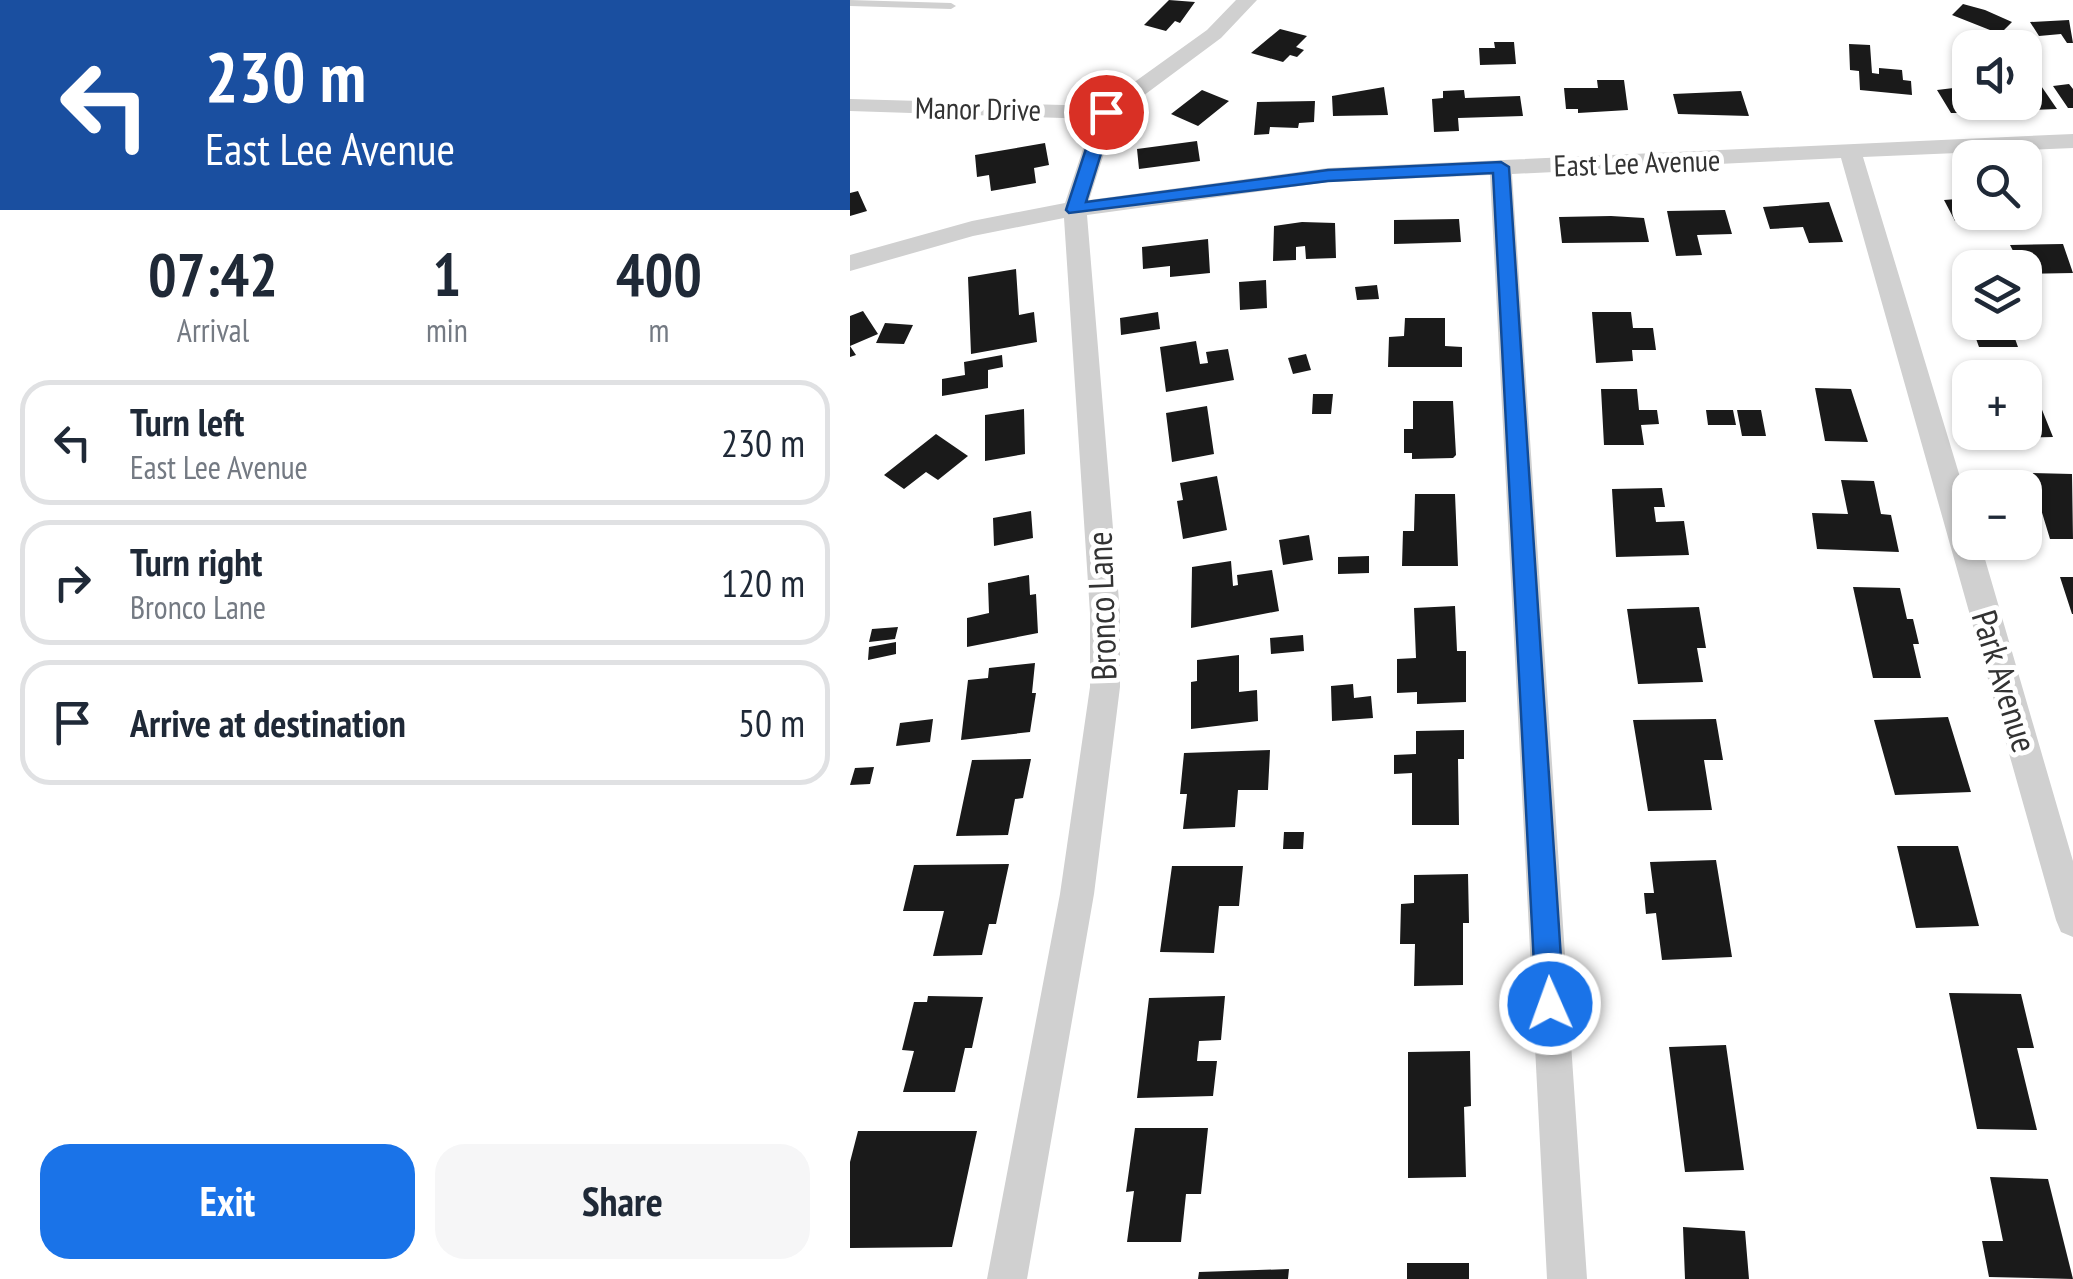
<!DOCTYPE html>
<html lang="en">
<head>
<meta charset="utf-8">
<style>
	body { margin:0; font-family:"PT Sans Narrow",sans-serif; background:#f6f6f7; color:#1f2937; height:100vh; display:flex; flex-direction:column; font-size:38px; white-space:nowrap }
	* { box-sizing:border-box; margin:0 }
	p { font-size:32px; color:#747a83 }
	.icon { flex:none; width:55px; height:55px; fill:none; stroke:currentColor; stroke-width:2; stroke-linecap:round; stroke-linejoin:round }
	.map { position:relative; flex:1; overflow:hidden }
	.sheet { display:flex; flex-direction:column; background:#fff; width:850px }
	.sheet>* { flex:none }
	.guide { background:#1a4fa0; color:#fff; overflow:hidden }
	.controls { position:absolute; left:1102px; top:30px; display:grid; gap:20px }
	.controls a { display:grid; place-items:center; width:90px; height:90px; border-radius:20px; background:#fff; box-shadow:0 2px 8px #0004; font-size:50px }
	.pin { position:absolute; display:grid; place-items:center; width:85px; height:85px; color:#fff; margin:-42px; border:5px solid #fff; border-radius:50%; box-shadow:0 2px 10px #0007 }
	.me { position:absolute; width:110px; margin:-55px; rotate:358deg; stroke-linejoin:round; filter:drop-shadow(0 0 8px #0008) }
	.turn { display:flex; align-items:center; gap:35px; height:210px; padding:0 40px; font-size:45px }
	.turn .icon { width:130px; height:130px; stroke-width:2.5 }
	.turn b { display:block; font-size:70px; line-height:85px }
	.eta { display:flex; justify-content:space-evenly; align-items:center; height:170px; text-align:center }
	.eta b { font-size:60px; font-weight:700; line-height:70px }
	.cta { display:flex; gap:20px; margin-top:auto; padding:20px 40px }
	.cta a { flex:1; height:115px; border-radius:30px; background:#1a73e8; color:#fff; font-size:40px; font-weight:700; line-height:115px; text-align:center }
	.cta a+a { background:#f6f6f7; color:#1f2937 }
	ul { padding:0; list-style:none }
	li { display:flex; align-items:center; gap:30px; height:125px; margin:0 20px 15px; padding:0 20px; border:5px solid #e0e1e3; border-radius:30px }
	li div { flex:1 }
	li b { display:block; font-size:38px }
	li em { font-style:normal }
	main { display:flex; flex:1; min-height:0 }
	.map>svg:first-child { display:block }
	.building { fill:#1a1a1a }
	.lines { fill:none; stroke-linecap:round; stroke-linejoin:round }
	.service { fill:#d0d0d0; fill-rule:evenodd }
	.minor { fill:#d0d0d0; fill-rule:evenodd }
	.route { fill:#1a73e8; stroke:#114b97; stroke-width:2.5 }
	.labels { text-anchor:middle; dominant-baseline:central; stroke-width:10; stroke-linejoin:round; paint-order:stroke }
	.far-street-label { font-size:30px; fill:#333; stroke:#fff }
	.street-label { font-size:35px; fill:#333; stroke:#fff }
</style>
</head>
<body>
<main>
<section class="sheet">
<div class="guide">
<div class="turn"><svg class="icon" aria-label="left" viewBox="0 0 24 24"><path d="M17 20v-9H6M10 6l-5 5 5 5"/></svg><div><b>230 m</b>East Lee Avenue</div></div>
</div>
<div class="eta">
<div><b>07:42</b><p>Arrival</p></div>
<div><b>1</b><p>min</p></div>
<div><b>400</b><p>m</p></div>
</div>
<ul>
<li><svg class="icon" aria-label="left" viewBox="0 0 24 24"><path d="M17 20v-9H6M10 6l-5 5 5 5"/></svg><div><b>Turn left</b><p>East Lee Avenue</p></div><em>230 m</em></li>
<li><svg class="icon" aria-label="right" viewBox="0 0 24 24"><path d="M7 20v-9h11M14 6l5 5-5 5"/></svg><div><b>Turn right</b><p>Bronco Lane</p></div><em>120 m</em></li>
<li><svg class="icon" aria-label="arrive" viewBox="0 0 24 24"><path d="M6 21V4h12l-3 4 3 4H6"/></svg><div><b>Arrive at destination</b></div><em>50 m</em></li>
</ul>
<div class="cta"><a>Exit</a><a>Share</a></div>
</section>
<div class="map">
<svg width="1223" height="1279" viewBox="0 0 1223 1279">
	<rect width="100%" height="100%" fill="#fff"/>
	<path class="building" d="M319,0l26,2 -15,21 -5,-2 -9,10 -22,-6z
		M1113,4l22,6 27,12 -12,12 -48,-19z
		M1219,20l4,23h-6l-6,-9 -22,2 -9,-14z
		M430,29l27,7 -11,11 8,3 -7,7 -7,-2 -7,7 -32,-9z
		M644,42h20l2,22 -36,1 -1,-17h16z
		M999,44l21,1 2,28 7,1v-6l23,2 1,10 8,1 1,14 -52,-5 -1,-19 -9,-1z
		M1185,77l22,32 -52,2 -5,-9h25v-24z
		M747,80h27l4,30 -50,3v-4h-12l-2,-21h34z
		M1219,84l4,5v19h-5l-15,-22z
		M1120,86v16h12l6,11h-37l-14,-23z
		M534,87l4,28 -55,1 -1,-20z
		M352,90l27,11 -31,25 -27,-12z
		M614,90l1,8 55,-2 3,20 -65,2 1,13 -25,1 -2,-33 11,-1v-7z
		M891,91l8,25 -71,-2 -5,-20z
		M465,101l-1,21 -15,1 -1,5 -28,-1 -1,7 -15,1 3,-33z
		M347,141l3,20 -61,8 -2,-20z
		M195,143l4,22 -15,3 2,15 -45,8 -2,-16 -12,2 -2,-22z
		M8,191l9,20 -17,5v-23z
		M1120,198v14h48l3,6 -38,6 -2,-5 -26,2 -11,-21z
		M979,202l14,40 -34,1 -6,-16 -33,2 -7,-22z
		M875,210l7,24 -35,1 5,20 -26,1 -9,-45z
		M761,216l33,2 5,24 -87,1 -3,-26z
		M609,219l2,23 -67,2v-24z
		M452,222l33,1 1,35 -30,1 -1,-13 -9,1v13l-23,1 1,-35z
		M358,239l2,34 -40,4v-11l-27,3 -1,-22z
		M1213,244l10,29 -48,1 -15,-29z
		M166,269l3,46 15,-3 3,30 -66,12 -3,-77z
		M416,280l1,28 -27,2 -1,-28z
		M527,285l2,14 -22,1 -2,-13z
		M13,311l15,23 -28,12 6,9 -6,2v-41z
		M308,312l2,17 -39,6 -1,-17z
		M742,312h39l2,16h20l3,22h-24l1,11 -37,2z
		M555,318h40v28l17,1v20h-74l1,-30 15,-1z
		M1120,322h39l9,25h-39z
		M35,323l28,2 -9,19 -28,-1z
		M346,341l4,23 8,-1 -2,-11 22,-3 6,31 -68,12 -6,-45z
		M456,354l5,16 -18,4 -5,-16z
		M152,355l1,12 -15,3v18l-46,8v-17l23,-4 -1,-13z
		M1175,375h3l25,62 -42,1 -2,-6h16z
		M965,388l36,1 17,53 -43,-1z
		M751,389h36l2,21h18l2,14 -18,1 3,20h-40z
		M463,394h20l-2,20h-19z
		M563,401h40l3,54 -3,3 -41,1v-6h-8v-24h9z
		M357,406l7,48 -42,8 -6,-49z
		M174,409l1,45 -40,7v-46z
		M856,410h27l3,15h-28z
		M887,410h24l5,26h-24z
		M86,434l32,22 -30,24 -12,-8 -22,17 -20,-14z
		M1180,473l42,1 1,65h-23z
		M367,476l10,54 -44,9 -6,-38 6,-1 -3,-17z
		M991,480l33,1 7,33 10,1 8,37 -82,-3 -5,-36 36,1z
		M812,488l3,19h-11l2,15 28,-1 5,34 -73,2 -4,-68z
		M565,494h40l3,72h-56l1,-35h11z
		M181,511l2,27 -39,8 -1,-28z
		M459,535l4,25 -30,5 -4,-25z
		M519,556v17l-31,1v-17z
		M381,561l2,25 5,-1 -1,-10 35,-5 7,41 -88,17 1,-61z
		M179,575l1,20 6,-1 2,39 -71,14v-29l22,-5 -1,-30z
		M1210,577h13v37h-1z
		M1003,587l47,1 7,31h6l6,25h-6l8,34h-48z
		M605,606l2,45h9v51l-49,2v-12l-20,1v-34l19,-1 -2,-50z
		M849,607l7,41h-9l6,34 -65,2 -11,-75z
		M48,627l-3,12 -26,3 3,-13z
		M453,635l1,16 -33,3 -1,-16z
		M46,642v12l-28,6 1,-13z
		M389,655v37l18,-2 1,31 -67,8v-47l6,-1v-21z
		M185,663l-3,30h4l-6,39 -69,8 7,-60 20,-2 1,-10z
		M503,684l1,14 17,-2 2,22 -41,3 -1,-35z
		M1098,717l23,75 -76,3 -21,-75z
		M83,719l-3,23 -34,4 4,-23z
		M866,719l7,41h-19l8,50 -64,1 -15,-91z
		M614,730v29h-6l1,66h-47v-52l-18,1v-19l22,-1v-23z
		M420,750l-2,40h-30l-3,37 -52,2 4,-35h-7l4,-41z
		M181,759l-8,39 -8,1 -7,36 -52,1 16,-76z
		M24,767l-4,17 -20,1 5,-17z
		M434,832h20l-1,17h-20z
		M1047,846h61l21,80 -63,2z
		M866,860l16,97 -70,3 -6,-47 -10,1 -2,-21h10l-4,-31z
		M159,864l-13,60h-7l-7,31 -49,1 11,-45h-41l11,-46z
		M322,866h71l-4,40h-20l-5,47 -54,-1z
		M618,874l1,49h-6v62l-49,1 1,-42h-15l1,-40 13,-1v-28z
		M1099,993l72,1 13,54h-17l20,82 -60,-1z
		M78,996l55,1 -11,51h-7l-10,44h-52l11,-41 -12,-1 12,-48h13z
		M375,996l-4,44 -22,1 -2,20h20l-4,35 -76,2 12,-100z
		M876,1045l18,125 -59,2 -16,-125z
		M620,1051l1,55 -7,1 2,70 -58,1v-126z
		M285,1128h73l-7,66h-15l-5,48h-54l7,-51 -8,1z
		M8,1131h119l-25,116 -102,1v-86z
		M1140,1177l58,2 25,100 -84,-2 -7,-36h21z
		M833,1227l62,4 4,48h-64z
		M557,1263h62v16h-62z
		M439,1269l-1,10h-90l1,-7z"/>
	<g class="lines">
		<path class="service" d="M0,0l101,3 5,3 -5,3 -101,-3z"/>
		<path class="minor" d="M386,0h21l-36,38 -105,78 -27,84 239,-32 745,-34v14l-210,9 107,353v32h10l93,319v76l-12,-5 -5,-12 -215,-762 -329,16 75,1105h-40l-57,-1104 -162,7 -241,33 33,398v74l-26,207 -67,385h-40l73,-385 30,-207v-74l-26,-395 -91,18 -123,35v-16l122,-34 93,-18 28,-84 -243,-8v-12l251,7 106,-76z"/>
	</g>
	<path class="route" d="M256,108l8,4 -28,90 242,-32 173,-8 8,5 55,837 -4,9 -10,4 -10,-4 -4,-9 -43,-831 -165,8 -259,32 -3,-3 32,-98z"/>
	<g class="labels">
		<g class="far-street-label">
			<text transform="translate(128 108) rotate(1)">Manor Drive</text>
			<text transform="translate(787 162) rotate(-2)">East Lee Avenue</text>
		</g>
		<g class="street-label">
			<text transform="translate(251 606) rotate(-92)">Bronco Lane</text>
			<text transform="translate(1155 681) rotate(73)">Park Avenue</text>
		</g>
	</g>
</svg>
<div class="controls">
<a><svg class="icon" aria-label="sound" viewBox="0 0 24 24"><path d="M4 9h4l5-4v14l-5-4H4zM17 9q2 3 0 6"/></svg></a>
<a><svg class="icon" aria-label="search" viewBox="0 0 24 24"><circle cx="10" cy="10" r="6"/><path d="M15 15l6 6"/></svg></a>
<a><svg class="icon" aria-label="layers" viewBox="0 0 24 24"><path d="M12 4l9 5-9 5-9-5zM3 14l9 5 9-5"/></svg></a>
<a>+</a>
<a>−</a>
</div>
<div class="pin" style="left:256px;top:112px;background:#d93025"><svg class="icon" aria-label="arrive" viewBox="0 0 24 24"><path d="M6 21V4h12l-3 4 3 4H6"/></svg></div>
<svg class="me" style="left:700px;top:1004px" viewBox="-20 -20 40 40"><circle r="17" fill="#1a73e8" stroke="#fff" stroke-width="3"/><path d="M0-11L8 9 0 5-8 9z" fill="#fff"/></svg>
</div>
</main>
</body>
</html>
